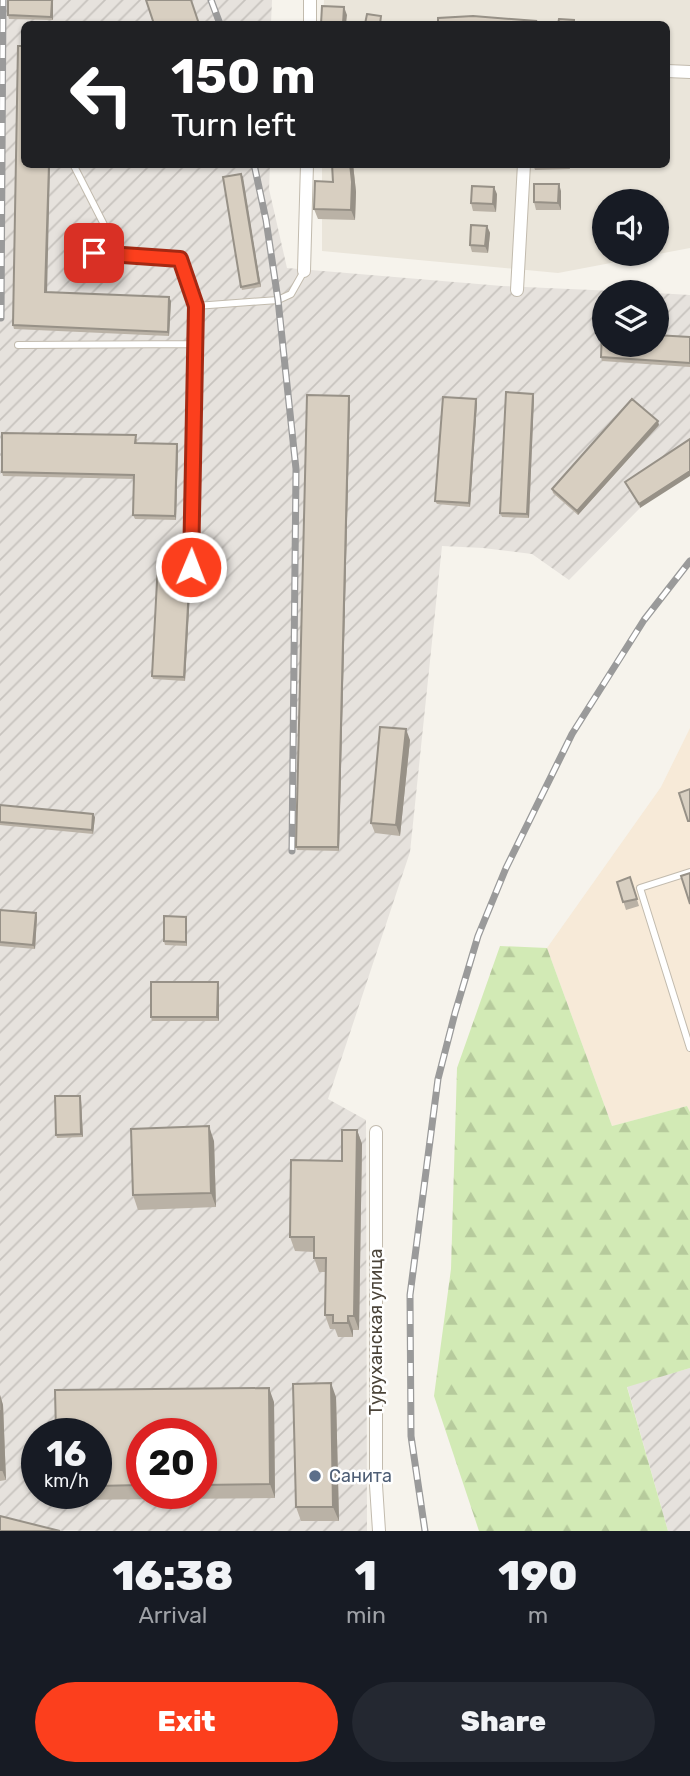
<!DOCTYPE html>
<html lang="en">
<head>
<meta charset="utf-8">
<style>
	body { margin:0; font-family:Rubik,sans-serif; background:#242831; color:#f1f3f6; height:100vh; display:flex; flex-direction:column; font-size:26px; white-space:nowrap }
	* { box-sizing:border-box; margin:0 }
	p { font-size:23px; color:#9ea1a6 }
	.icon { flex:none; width:38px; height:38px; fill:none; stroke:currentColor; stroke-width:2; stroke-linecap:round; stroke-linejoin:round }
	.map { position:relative; height:1531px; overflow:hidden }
	.side { display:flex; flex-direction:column; background:#171b24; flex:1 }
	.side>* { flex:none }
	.banner { position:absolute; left:21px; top:21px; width:649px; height:147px; border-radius:10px; box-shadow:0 2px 5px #0004; background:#202124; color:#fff; overflow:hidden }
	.controls { position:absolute; left:592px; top:189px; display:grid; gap:14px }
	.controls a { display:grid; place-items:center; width:77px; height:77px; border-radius:50%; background:#171b24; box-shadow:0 2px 5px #0004; font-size:35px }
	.speed { position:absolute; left:21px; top:1418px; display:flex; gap:14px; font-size:35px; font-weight:700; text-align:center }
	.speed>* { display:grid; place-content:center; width:91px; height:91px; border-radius:50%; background:#171b24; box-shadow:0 2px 5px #0004; line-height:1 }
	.speed small { font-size:18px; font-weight:400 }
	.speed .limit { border:10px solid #d22; background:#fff; color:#111 }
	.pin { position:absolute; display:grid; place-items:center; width:60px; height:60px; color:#fff; margin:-30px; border-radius:14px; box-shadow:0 4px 10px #0006 }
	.me { position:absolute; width:77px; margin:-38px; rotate:1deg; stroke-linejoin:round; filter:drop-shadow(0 0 5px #0008) }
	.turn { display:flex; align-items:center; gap:24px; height:147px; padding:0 35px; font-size:32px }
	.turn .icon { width:91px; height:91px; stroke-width:2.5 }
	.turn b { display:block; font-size:49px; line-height:60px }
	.eta { display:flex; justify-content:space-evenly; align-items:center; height:119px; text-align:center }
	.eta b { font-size:42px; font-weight:800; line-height:49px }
	.action { display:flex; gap:14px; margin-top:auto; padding:14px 35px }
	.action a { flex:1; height:80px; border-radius:42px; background:#fc3f1d; color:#fff; font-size:28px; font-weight:800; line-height:80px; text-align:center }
	.action a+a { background:#242831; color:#f1f3f6 }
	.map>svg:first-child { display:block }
	.residential { fill:#eae5da; fill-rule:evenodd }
	.commercial { fill:#f7ead8 }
	.industrial { fill:url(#industrial-furrows); fill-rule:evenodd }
	.forest { fill:url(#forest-firs) }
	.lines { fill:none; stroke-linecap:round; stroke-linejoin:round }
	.service-casing { stroke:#c2bbae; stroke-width:8 }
	.minor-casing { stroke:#c2bbae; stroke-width:14 }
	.service { stroke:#fff; stroke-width:6 }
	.minor { stroke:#fff; stroke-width:12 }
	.rail-casing { stroke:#9a9a9a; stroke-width:7 }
	.rail { stroke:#fff; stroke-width:4.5; stroke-dasharray:13; stroke-linecap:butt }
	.wall { fill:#bab2a6; fill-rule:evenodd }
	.shaded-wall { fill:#979187 }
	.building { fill:#d8cfc1; stroke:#979187; stroke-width:2 }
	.route-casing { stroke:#a42913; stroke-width:18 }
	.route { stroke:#fc3f1d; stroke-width:12 }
	.service-dot { fill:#5c6f8a; stroke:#fff; stroke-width:2.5 }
	.labels { text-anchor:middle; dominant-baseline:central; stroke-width:5; stroke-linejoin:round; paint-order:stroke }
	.street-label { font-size:18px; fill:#4b4439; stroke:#fff }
	.service-label { font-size:18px; fill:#4e5e75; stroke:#fff; text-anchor:start }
</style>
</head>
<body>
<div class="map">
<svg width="690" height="1531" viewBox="0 0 690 1531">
	<defs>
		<pattern id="industrial-furrows" width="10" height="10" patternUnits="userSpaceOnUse" patternTransform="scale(1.75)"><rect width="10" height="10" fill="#e6e2dd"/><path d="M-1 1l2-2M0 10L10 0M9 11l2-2" fill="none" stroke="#c7c3be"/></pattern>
		<pattern id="forest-firs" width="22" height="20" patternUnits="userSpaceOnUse" patternTransform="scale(1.75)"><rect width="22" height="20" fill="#d2eab5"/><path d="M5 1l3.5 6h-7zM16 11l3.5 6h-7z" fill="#b6ca9c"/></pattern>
	</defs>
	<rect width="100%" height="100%" fill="#f6f3ec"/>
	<path class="residential" d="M324,0h366v248l-132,25 -236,-22v-86l345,-1v-140h-344zM604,201h52v53h-52z"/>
	<path class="commercial" d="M690,728v384l-3,-6 -75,20 -65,-178 114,-161z"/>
	<path class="industrial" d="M0,0h272l-1,24h-247v140l246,1 -1,24 18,79 215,18 135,6h-33v53h52v-52l34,2v177l-50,36 -71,72 -37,-26 -49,-6 -41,-2 -32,306 -82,247 38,21 1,411h-367zM37,1433h59v60h-59zM142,1433h59v60h-59z
		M690,1368v163h-22l-41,-145z"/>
	<path class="forest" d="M500,946l47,2 65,178 75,-20 3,6v256l-63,19 41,144h-189l-45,-135 17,-127 6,-201z"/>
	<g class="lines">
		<defs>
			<path id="service" d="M73,164l46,90
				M70,253l110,6 16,47
				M18,345l179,-1
				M191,567l5,-261 82,-6 13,-6 13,-23
				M690,872l-50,16 50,160"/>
			<path id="minor" d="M310,0v24
				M667,71l23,1
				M304,271l3,-107
				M517,290l7,-126
				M376,1132v353l3,46"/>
		</defs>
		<use href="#service" class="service-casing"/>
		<use href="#minor" class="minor-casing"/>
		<use href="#service" class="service"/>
		<use href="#minor" class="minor"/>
		<defs>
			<path id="rail" d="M211,0l9,24
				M254,164l12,56 12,80 18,169 -4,382
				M1,318l2,-318
				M425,1531l-14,-95 -1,-141 28,-216 17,-66 23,-77 28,-68 66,-134 72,-114 46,-59"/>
		</defs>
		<use href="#rail" class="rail-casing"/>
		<use href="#rail" class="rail"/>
	</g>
	<path class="wall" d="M8,0h45v20l-44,-1 -1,-4z
		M332,164h21l3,28 -1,28 -37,-1 -4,-10 19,-27z
		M533,164h36l1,5 -35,1z
		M241,174l20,113 -19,3 -1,-3z
		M561,191v19h-25l-2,-8z
		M497,194l-1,18 -23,-1 -2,-8z
		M487,226l3,7 -2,20 -16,-1 -2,-7z
		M47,292l124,9 -2,35 -155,-7 -1,-4z
		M690,337v30l-88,-6 -1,-4z
		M533,394l1,3 -5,121 -27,-1 -2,-4z
		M350,399l-11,452 -42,-1 -1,-3z
		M476,399l1,4 -7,104 -33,-3 -2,-3z
		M659,425l-81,90 -25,-22 -1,-4z
		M137,439v4l41,4 -2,73 -41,-1 -2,-4 1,-36 -131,-3 -1,-4z
		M191,573l-6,108 -32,-2 -1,-3z
		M410,740l-10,96 -25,-3 -4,-10z
		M0,805l95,12 -2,17 -93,-9z
		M630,877l9,29 -13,4 -9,-28z
		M0,910l37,7 -2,32 -35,-3z
		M186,917l1,3v26l-22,-1 -1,-4z
		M219,986v35h-67l-1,-4z
		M80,1096l1,4 2,37 -26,1 -1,-3z
		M357,1130l5,14 -3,186h-6v7h-15l-3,-8h-5l-5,-14v-43h-6l-5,-14v-6l-19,-1 -5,-14 52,-76z
		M214,1141l2,66 -78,3 -5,-15z
		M0,1395l3,10 3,75 -6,1z
		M336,1397l3,124h-38l-5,-14z
		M274,1402l1,96 -214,2 -2,-7h37v-60zM142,1433h59v60h-59z"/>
	<path class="shaded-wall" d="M52,0h1v20l-2,-3z
		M344,7l3,8 -1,9h-3z
		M49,164h1l-3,131 -2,-3z
		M350,164h3l3,28 -1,28 -4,-10z
		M241,174l2,3 18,110 -2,-4z
		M559,184l2,7v19l-3,-7z
		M494,187l3,7 -1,18 -3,-8z
		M487,226l3,7 -2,20 -3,-7z
		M169,297l2,4 -2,35 -1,-4z
		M533,394l1,3 -5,121 -2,-4z
		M349,396l1,3 -11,452 -1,-4z
		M476,399l1,4 -7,104 -1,-4z
		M658,421l1,4 -81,90 -1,-4z
		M177,444l1,3 -2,73 -1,-4z
		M690,471v5l-50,32 -1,-4z
		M190,569l1,4 -6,108 -1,-4z
		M406,729l4,11 -10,96 -4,-11z
		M93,814l2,3 -2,17 -1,-4z
		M36,913l1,4 -2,32 -2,-4z
		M186,917l1,3v26l-1,-4z
		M218,982l1,4v35l-2,-4z
		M80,1096l1,4 2,37 -2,-3z
		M209,1126l5,15 2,66 -5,-14z
		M357,1130l5,14 -3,186 -5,-14z
		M348,1316l5,14v7l-5,-14z
		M331,1383l5,14 3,124 -6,-14z
		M269,1388l5,14 1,96 -5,-14z
		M0,1395l3,10 3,75 -4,-10z"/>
	<path class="building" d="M8,0h44l-1,17 -43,-2z
		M146,0h45l8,24h-45z
		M322,6l22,1 -1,17h-22z
		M367,14l14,2 -1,8h-15z
		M473,16l63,5 -1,3h-97v-6z
		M559,19l15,1v4h-16z
		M18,46h6v118h25l-4,128 124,5 -1,35 -155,-7z
		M332,164h18l2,18 -1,28 -37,-1 1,-28 18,1z
		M241,174l18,109 -18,4 -18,-110z
		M534,184h25l-1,19 -24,-1z
		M472,186l22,1 -1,17 -22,-1z
		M471,225l16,1 -2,20 -15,-1z
		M602,331h2v14h52v-10l34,2v26l-89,-6z
		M506,392l27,2 -6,120 -27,-1z
		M307,395l42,1 -11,451h-42z
		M443,397l33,2 -7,104 -34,-2z
		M632,399l26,22 -81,90 -25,-22z
		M2,433l134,2 -1,8 42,1 -2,72 -42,-1 1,-40 -132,-3z
		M690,439v32l-51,33 -14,-22z
		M158,562l26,1 1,4 5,2 -6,108 -32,-1z
		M380,727l26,2 -10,96 -25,-2z
		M690,789v32h-2l-9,-28z
		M0,805l93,9 -1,16 -92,-8z
		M690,873v31l-9,-28z
		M630,877l7,22 -14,3 -6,-20z
		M0,910l36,3 -3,32 -33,-3z
		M164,916l22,1v25l-22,-1z
		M151,982h67l-1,35h-66z
		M55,1096h25l1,38 -25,1z
		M209,1126l2,67 -78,2 -2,-66z
		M342,1130h15l-3,186h-6v7h-15v-8h-8l1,-57h-12v-21h-24l1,-77 51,1z
		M331,1383l2,124h-37l-3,-123z
		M269,1388l1,96 -69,1v-52h-59v52l-46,1v-53h-40l-1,-43z
		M0,1410l2,60h-2z
		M0,1516l60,15h-60z"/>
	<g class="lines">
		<defs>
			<path id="route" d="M94,253l86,6 16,47 -5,261"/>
		</defs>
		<use href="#route" class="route-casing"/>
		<use href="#route" class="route"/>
	</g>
	<circle class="service-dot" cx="315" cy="1476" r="7"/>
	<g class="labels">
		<g class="street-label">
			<text transform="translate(376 1332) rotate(-90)">Туруханская улица</text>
		</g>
		<g class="service-label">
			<text x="329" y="1476">Санита</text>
		</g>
	</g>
</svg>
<div class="controls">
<a><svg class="icon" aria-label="sound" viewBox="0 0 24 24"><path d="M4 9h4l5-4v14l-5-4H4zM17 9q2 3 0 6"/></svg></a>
<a><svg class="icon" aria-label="layers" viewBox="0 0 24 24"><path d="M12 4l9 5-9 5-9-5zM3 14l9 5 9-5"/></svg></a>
</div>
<div class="speed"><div>16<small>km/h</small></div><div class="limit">20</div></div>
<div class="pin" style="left:94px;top:253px;background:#d93025"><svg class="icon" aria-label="arrive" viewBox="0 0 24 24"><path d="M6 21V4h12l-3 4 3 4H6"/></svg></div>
<svg class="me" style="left:191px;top:567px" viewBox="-20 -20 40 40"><circle r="17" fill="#fc3f1d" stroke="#fff" stroke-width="3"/><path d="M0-11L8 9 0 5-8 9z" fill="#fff"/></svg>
<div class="banner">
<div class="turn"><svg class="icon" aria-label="left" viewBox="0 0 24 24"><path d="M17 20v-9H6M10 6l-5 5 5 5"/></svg><div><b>150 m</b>Turn left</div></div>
</div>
</div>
<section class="side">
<div class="eta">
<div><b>16:38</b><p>Arrival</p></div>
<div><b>1</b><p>min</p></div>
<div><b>190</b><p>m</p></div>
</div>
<div class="action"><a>Exit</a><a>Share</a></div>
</section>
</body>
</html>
